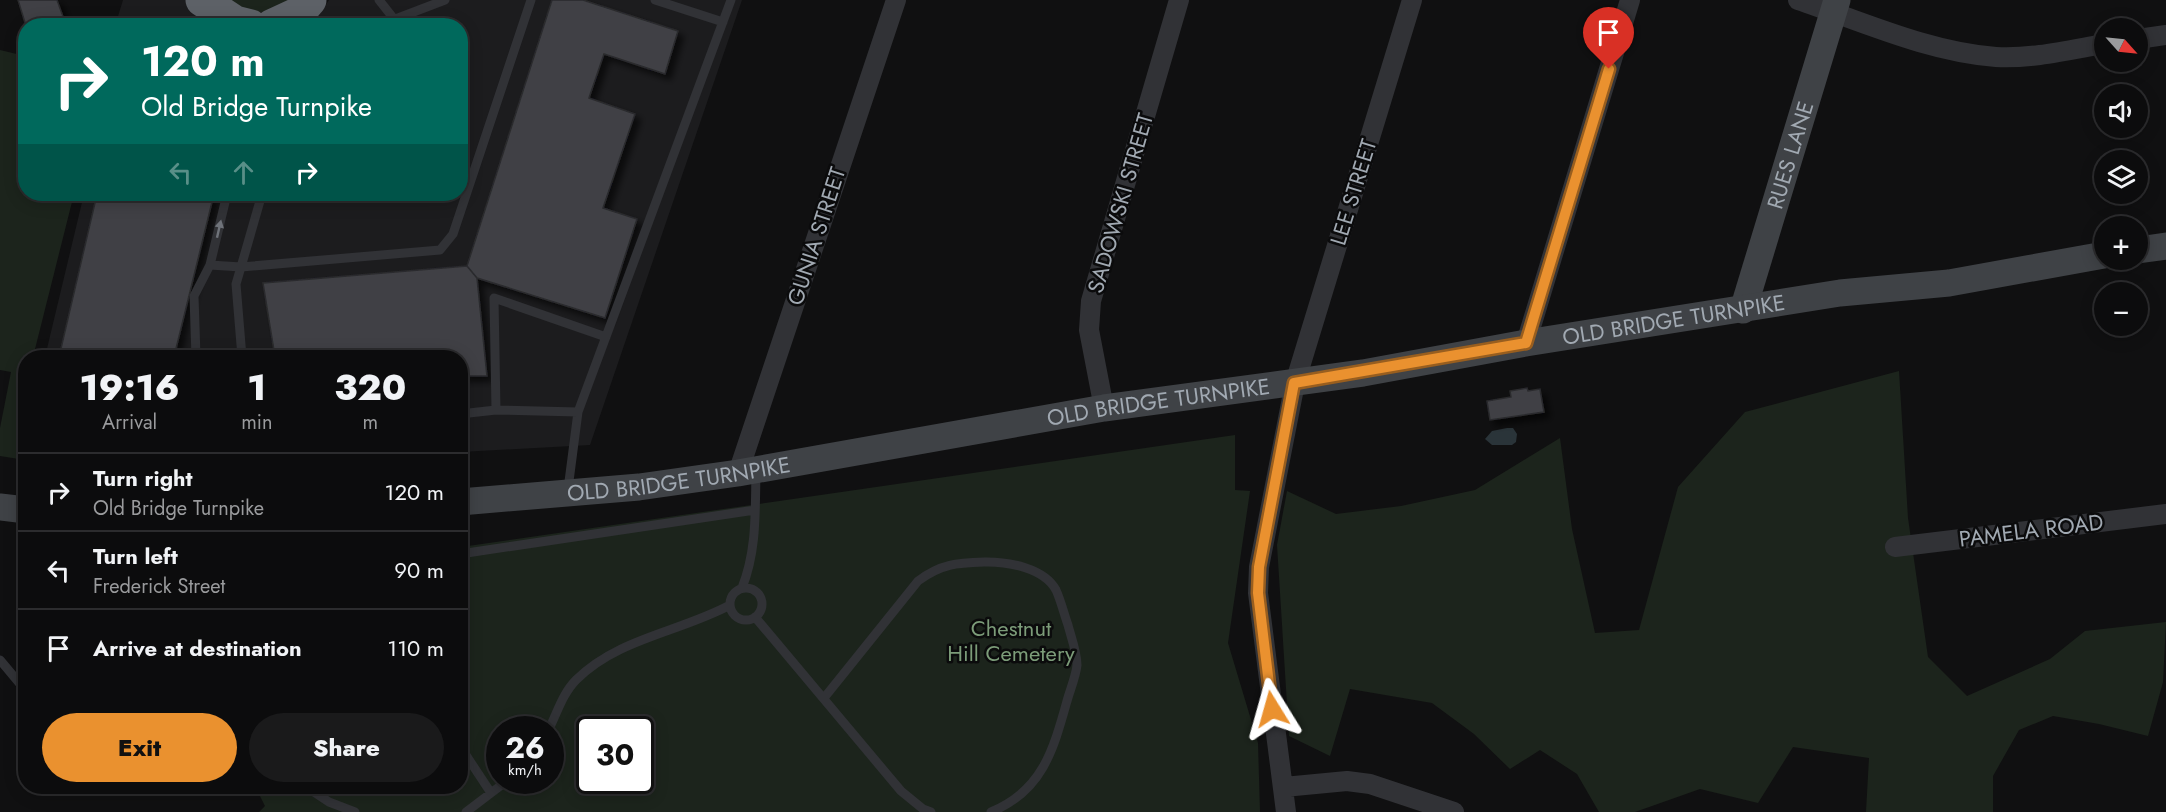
<!DOCTYPE html>
<html lang="en">
<head>
<meta charset="utf-8">
<style>
	body { margin:0; font-family:Jost,sans-serif; background:#1a1a1b; color:#f1f3f6; height:100vh; display:flex; flex-direction:column; font-size:22px; white-space:nowrap }
	* { box-sizing:border-box; margin:0 }
	p { font-size:20px; color:#9a9b9d }
	.icon { flex:none; width:33px; height:33px; fill:none; stroke:currentColor; stroke-width:2; stroke-linecap:round; stroke-linejoin:round }
	.map { position:relative; flex:1; overflow:hidden }
	.sheet { position:absolute; left:18px; top:350px; width:450px; height:444px; display:flex; flex-direction:column; background:#0c0c0d; border-radius:24px; box-shadow:0 3px 15px #0003,0 0 0 2px #2c2c2e }
	.sheet>* { flex:none }
	.top-card { position:absolute; left:18px; top:18px; width:450px; height:183px; border-radius:24px; box-shadow:0 3px 15px #0003,0 0 0 2px #2c2c2e; background:#00695c; color:#fff; overflow:hidden }
	.needle { width:39px; rotate:117deg }
	.buttons { position:absolute; left:2094px; top:18px; display:grid; gap:12px }
	.buttons a { display:grid; place-items:center; width:54px; height:54px; border-radius:50%; background:#0c0c0d; box-shadow:0 3px 15px #0003,0 0 0 2px #2c2c2e; font-size:30px }
	.speed { position:absolute; left:486px; top:716px; display:flex; gap:12px; font-size:30px; font-weight:700; text-align:center }
	.speed>* { display:grid; place-content:center; width:78px; height:78px; border-radius:50%; background:#0c0c0d; box-shadow:0 3px 15px #0003,0 0 0 2px #2c2c2e; line-height:1 }
	.speed small { font-size:15px; font-weight:400 }
	.speed .limit { border:3px solid #111; border-radius:9px; background:#fff; color:#111 }
	.pin { position:absolute; display:grid; place-items:center; width:51px; height:51px; color:#fff; margin:-62px -26px; border-radius:50% 50% 50% 0; rotate:-45deg; box-shadow:0 0 6px #0007 }
	.pin .icon { rotate:45deg }
	.me { position:absolute; width:66px; margin:-33px; rotate:352deg; stroke-linejoin:round; filter:drop-shadow(0 0 4px #0008) }
	.turn { display:flex; align-items:center; gap:21px; height:126px; padding:0 24px; font-size:27px }
	.turn .icon { width:78px; height:78px; stroke-width:2.5 }
	.turn b { display:block; font-size:42px; line-height:51px }
	.lanes { display:flex; align-items:center; height:57px; padding:0 24px; background:#0003; justify-content:center; gap:30px; direction:ltr }
	.lanes .off { opacity:.35 }
	.eta { display:flex; justify-content:space-evenly; align-items:center; height:102px; text-align:center }
	.eta b { font-size:36px; font-weight:800; line-height:42px }
	.action { display:flex; gap:12px; margin-top:auto; padding:12px 24px }
	.action a { flex:1; height:69px; border-radius:36px; background:#ea912f; color:#111; font-size:24px; font-weight:800; line-height:69px; text-align:center }
	.action a+a { background:#1a1a1b; color:#f1f3f6 }
	ul { padding:0; list-style:none }
	li { display:flex; align-items:center; gap:18px; height:78px; padding:0 24px; border-top:2px solid #2c2c2e }
	li div { flex:1 }
	li b { display:block; font-size:22px }
	li em { font-style:normal }
	.map>svg:first-child { display:block }
	.built { fill:#1c1c1e }
	.green { fill:#1c241c; fill-rule:evenodd }
	.water { fill:#2a3439 }
	.building { fill:#3f4044; stroke:#2a2a2d; stroke-width:1.5; filter:url(#shadow) }
	.lines { fill:none; stroke-linecap:round; stroke-linejoin:round }
	.lane { stroke:#313236; stroke-width:9 }
	.street { stroke:#313236; stroke-width:20 }
	.secondary { stroke:#3f4246; stroke-width:27 }
	.highway { stroke:#5d6167; stroke-width:33 }
	.oneway { fill:#6f737a }
	.route-casing { stroke:#985e1f; stroke-width:15 }
	.route { stroke:#ea912f; stroke-width:10 }
	.labels { text-anchor:middle; dominant-baseline:central; stroke-width:5; stroke-linejoin:round; paint-order:stroke }
	.street-label { font-size:22px; fill:#a1a9b2; stroke:#0b0b0c }
	.park-label { font-size:22px; fill:#7c9c79; stroke:#0b0b0c }
</style>
</head>
<body>
<div class="map">
<svg width="2166" height="812" viewBox="0 0 2166 812">
	<defs>
		<filter id="shadow"><feDropShadow dx="5.5" dy="5.5" stdDeviation="3" flood-color="#0009"/></filter>
	</defs>
	<rect width="100%" height="100%" fill="#101011"/>
	<path class="built" d="M123,0h70l29,26h-107z
		M329,0h413l-152,445 -129,7 -1,-95h-415l39,-163h376v-168l-155,-1 10,-3z"/>
	<path class="green" d="M221,0h71c-29,19 -41,13 -71,0z
		M0,50l25,6 1,138h48l-41,163h-7l-1,103 -25,-4v-28l11,-56 -11,-2z
		M1899,371l9,147 20,139 39,39 83,-37 35,-28 81,-9 -3,60 -15,54 -49,-12 -46,-8 -34,14 -26,46v36h-127l3,-54 -76,-11 -35,56 -58,-14 -65,23h-36l-22,-38 -37,-24 -30,19 -36,-35 -42,-31 -82,-14 -20,67 -41,-20 -12,-191 10,-54 49,23 65,-8 74,-16 85,-52 12,91 23,104 44,-3 39,-143 67,-75z
		M1235,435v55l15,1 -22,152 30,100 2,69h-1001l6,-6 -10,-20h205l1,-239zM500,729h50v51h-50zM590,729h50v51h-50z"/>
	<path class="water" d="M1507,428h6l4,6 -1,8 -4,3h-20l-7,-6 7,-8z"/>
	<path class="building" d="M18,0h39l8,22 -10,4h-29z
		M552,0h31l95,31 -13,43 -61,-20 -15,44 46,16 -32,94 34,11 -32,99 -128,-40 -10,-12z
		M97,194h117l-40,163h-115z
		M467,266l10,12 10,98h-27v-19h-4v-5l-39,5h-142l-12,-74z
		M1527,388l1,3 12,-2 4,23 -54,8 -3,-19 24,-4 -1,-6z"/>
	<g class="lines">
		<path class="lane" d="M379,0l15,19
			M655,0l68,22
			M377,26l68,-26
			M262,194l-21,73 199,-17 13,-16 78,-234
			M210,265l17,-71
			M196,357l-2,-61 16,-31 31,2 -5,17 6,73
			M496,410l-2,-112 112,39
			M578,412l153,-412
			M460,414l36,-4 82,2 -10,77
			M460,554l295,-44
			M730 604a16 16 0 1 1 32 0a16 16 0 1 1-32 0Z
			M742,588c15,-38 13,-76 14,-116
			M755,617l146,174 22,18 8,3
			M0,660l26,31
			M824,698l94,-117c24,-18 40,-18 69,-19 22,0 57,6 69,28 5,11 8,24 12,35 3,12 9,27 9,40 -1,11 -7,25 -10,36 -14,50 -25,90 -76,111
			M549,729c8,-16 14,-36 27,-49 42,-42 104,-48 154,-75
			M460,746l31,47 17,-13
			M305,786l24,16 26,10
			M466,812l25,-19"/>
		<path class="street" d="M1798,0c63,21 130,52 198,57 36,2 73,-7 108,-13
			M2138,39l28,-4
			M1526,343l104,-343
			M1104,408l-15,-78 2,-29 88,-301
			M738,473l158,-473
			M1895,547l271,-33
			M1284,787l63,-6 23,3 84,28
			M1286,812l-28,-219 1,-26 36,-184 117,-383"/>
		<g class="secondary">
			<path d="M2138,250l28,-4"/>
			<path id="s1" d="M1743,310l94,-310"/>
			<path id="s2" d="M460,502l179,-15 99,-14 366,-65 259,-35 163,-30 314,-50 109,-10 155,-28"/>
			<path d="M0,507l26,3"/>
		</g>
		<path class="highway" d="M202,0l33,22 16,4
			M271,26l28,-13 11,-13"/>
	</g>
	<defs><path id="oneway-solid" d="M-6-.8H1V-3.2L6.5 0L1 3.2V.8H-6Z" transform="scale(1.5)"/></defs>
	<use class="oneway" href="#oneway-solid" transform="translate(219 229) rotate(-77)"/>
	<g class="lines">
		<defs>
			<path id="route" d="M1272,709l-14,-116 1,-26 35,-184 232,-40 83,-274"/>
		</defs>
		<use href="#route" class="route-casing"/>
		<use href="#route" class="route"/>
	</g>
	<g class="labels">
		<g class="street-label">
			<text stroke="none"><textPath href="#s1" startOffset="162">RUES LANE</textPath></text>
			<text transform="translate(1353 192) rotate(-73)">LEE STREET</text>
			<text transform="translate(1120 203) rotate(-74)">SADOWSKI STREET</text>
			<text transform="translate(816 236) rotate(-72)">GUNIA STREET</text>
			<text stroke="none"><textPath href="#s2" startOffset="1228">OLD BRIDGE TURNPIKE</textPath></text>
			<text stroke="none"><textPath href="#s2" startOffset="706">OLD BRIDGE TURNPIKE</textPath></text>
			<text stroke="none"><textPath href="#s2" startOffset="220">OLD BRIDGE TURNPIKE</textPath></text>
			<text transform="translate(2031 530) rotate(-7)">PAMELA ROAD</text>
		</g>
		<g class="park-label">
			<text x="1011" y="628">Chestnut<tspan x="1011" dy="25">Hill Cemetery</tspan></text>
		</g>
	</g>
</svg>
<div class="buttons">
<a><svg class="needle" viewBox="-14 -14 28 28"><path d="M0-13l5 13h-10z" fill="#e53935"/><path d="M0 13l5-13h-10z" fill="#9a9b9d"/></svg></a>
<a><svg class="icon" aria-label="sound" viewBox="0 0 24 24"><path d="M4 9h4l5-4v14l-5-4H4zM17 9q2 3 0 6"/></svg></a>
<a><svg class="icon" aria-label="layers" viewBox="0 0 24 24"><path d="M12 4l9 5-9 5-9-5zM3 14l9 5 9-5"/></svg></a>
<a>+</a>
<a>−</a>
</div>
<div class="speed"><div>26<small>km/h</small></div><div class="limit">30</div></div>
<div class="pin" style="left:1609px;top:69px;background:#d93025"><svg class="icon" aria-label="arrive" viewBox="0 0 24 24"><path d="M6 21V4h12l-3 4 3 4H6"/></svg></div>
<svg class="me" style="left:1272px;top:709px" viewBox="-20 -20 40 40"><path d="M0-17L14 15 0 8-14 15z" fill="#ea912f" stroke="#fff" stroke-width="4"/></svg>
<div class="top-card">
<div class="turn"><svg class="icon" aria-label="right" viewBox="0 0 24 24"><path d="M7 20v-9h11M14 6l5 5-5 5"/></svg><div><b>120 m</b>Old Bridge Turnpike</div></div>
<div class="lanes"><svg class="icon off" aria-label="left" viewBox="0 0 24 24"><path d="M17 20v-9H6M10 6l-5 5 5 5"/></svg><svg class="icon off" aria-label="ahead" viewBox="0 0 24 24"><path d="M12 20V5M6 11l6-6 6 6"/></svg><svg class="icon" aria-label="right" viewBox="0 0 24 24"><path d="M7 20v-9h11M14 6l5 5-5 5"/></svg></div>
</div>
<section class="sheet">
<div class="eta">
<div><b>19:16</b><p>Arrival</p></div>
<div><b>1</b><p>min</p></div>
<div><b>320</b><p>m</p></div>
</div>
<ul>
<li><svg class="icon" aria-label="right" viewBox="0 0 24 24"><path d="M7 20v-9h11M14 6l5 5-5 5"/></svg><div><b>Turn right</b><p>Old Bridge Turnpike</p></div><em>120 m</em></li>
<li><svg class="icon" aria-label="left" viewBox="0 0 24 24"><path d="M17 20v-9H6M10 6l-5 5 5 5"/></svg><div><b>Turn left</b><p>Frederick Street</p></div><em>90 m</em></li>
<li><svg class="icon" aria-label="arrive" viewBox="0 0 24 24"><path d="M6 21V4h12l-3 4 3 4H6"/></svg><div><b>Arrive at destination</b></div><em>110 m</em></li>
</ul>
<div class="action"><a>Exit</a><a>Share</a></div>
</section>
</div>
</body>
</html>
